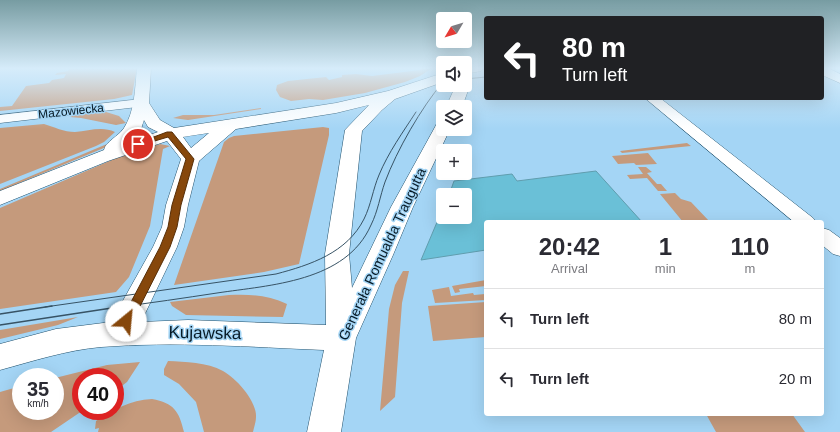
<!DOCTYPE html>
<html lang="en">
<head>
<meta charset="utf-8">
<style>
	body { margin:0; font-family:Arial,sans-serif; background:#f7f7f7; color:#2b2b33; height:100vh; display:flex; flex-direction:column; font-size:15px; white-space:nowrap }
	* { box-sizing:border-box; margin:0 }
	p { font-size:13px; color:#7c7c81 }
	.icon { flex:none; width:22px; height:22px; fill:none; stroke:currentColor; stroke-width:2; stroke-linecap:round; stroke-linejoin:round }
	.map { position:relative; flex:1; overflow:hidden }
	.side { position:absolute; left:484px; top:220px; width:340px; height:196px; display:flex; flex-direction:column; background:#fff; border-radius:4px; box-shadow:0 4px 16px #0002 }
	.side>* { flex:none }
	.hud { position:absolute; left:484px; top:16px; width:340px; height:84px; border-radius:4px; box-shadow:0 4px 16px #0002; background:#202124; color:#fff; overflow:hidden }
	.needle { width:26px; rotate:232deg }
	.buttons { position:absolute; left:436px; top:12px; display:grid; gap:8px }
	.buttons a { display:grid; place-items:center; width:36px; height:36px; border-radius:4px; background:#fff; box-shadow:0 4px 16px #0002; font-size:20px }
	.speed { position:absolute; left:12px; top:368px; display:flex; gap:8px; font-size:20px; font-weight:700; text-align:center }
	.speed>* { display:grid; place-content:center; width:52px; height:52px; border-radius:50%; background:#fff; box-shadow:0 4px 16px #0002; line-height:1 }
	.speed small { font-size:10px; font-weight:400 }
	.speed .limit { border:6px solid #d22; background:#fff; color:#111 }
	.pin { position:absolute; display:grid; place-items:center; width:34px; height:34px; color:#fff; margin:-17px; border:2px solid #fff; border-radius:50%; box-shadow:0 1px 4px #0007 }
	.me { position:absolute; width:44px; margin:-22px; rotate:28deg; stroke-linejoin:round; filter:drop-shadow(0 0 3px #0008) }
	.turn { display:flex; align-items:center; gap:14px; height:84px; padding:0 12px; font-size:18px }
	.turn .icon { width:52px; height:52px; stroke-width:2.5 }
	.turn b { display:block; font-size:28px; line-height:34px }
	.eta { display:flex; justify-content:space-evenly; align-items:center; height:68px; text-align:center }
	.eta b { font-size:24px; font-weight:700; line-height:28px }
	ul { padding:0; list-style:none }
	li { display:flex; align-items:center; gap:12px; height:60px; padding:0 12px; border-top:1px solid #e1e1e2 }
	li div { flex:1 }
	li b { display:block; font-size:15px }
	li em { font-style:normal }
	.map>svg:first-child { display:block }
	.green { fill:#c59a7c }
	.building { fill:#6ac0d7; stroke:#609dae }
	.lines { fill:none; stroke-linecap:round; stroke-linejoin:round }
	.street-casing { stroke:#23526d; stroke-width:1 }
	.secondary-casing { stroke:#23526d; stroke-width:1 }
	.street { fill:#fff; fill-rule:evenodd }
	.secondary { fill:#fff; fill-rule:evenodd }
	.tram-far1 { stroke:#375365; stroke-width:1 }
	.tram { stroke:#375365; stroke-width:1.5 }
	.route { fill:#86470b; stroke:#572e07 }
	.labels { text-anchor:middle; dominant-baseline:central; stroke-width:3; stroke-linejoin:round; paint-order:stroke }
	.far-street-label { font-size:12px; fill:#071a26; stroke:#a4d5f5 }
	.street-label { font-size:14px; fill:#071a26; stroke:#a4d5f5 }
	.near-street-label { font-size:17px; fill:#071a26; stroke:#a4d5f5 }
</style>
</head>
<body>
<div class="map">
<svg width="840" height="432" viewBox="0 0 840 432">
	<rect width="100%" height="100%" fill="#a4d5f5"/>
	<path class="green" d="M70,68h67l-5,27 -18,4 -114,12v-4l12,-1 14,-20 23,-3 3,-3 12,-2 2,-4 -11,1 2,-2 11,-2z
		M422,68h10l-12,8 -15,6 -40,11 -42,7 -14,-1 -18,2 -11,-4 -4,-7 1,-5 11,-4 38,-4 3,3 13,-3v-2l14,-1 16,2 48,-6z
		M261,108v1l-73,11 -15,-2 10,-3h31z
		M106,112l13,4 7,7 -10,2 -35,-7 -11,-1 3,-2z
		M44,124c10,3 20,8 31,8 14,-1 27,-6 40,0l-11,10 -8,4 -96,38v-56z
		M323,127l6,1v7l-30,129 -35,8 -90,13 50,-143 5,-4 5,-2z
		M687,143l4,3 -69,7 -2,-2z
		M107,144l4,1 -111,46v-2z
		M160,144l10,2 -7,3 -13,77 -21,51 -13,15 -116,17v-101l121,-52z
		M648,153l9,11 -21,1 -2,-2 -16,1 -6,-8z
		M638,167h8l6,5 -5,1 10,11h4l6,7h-9l-11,-13 -17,1 -3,-4 16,-1z
		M675,193l6,6 10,3 19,20h-27l-23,-28z
		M403,271h6l-7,32 -7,94 -15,14 9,-102 6,-24z
		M486,280v6l-27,3 1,3 -5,1 -3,-7z
		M449,287l2,9 22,-3 1,2 11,-1 1,-2v8l-51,3 -3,-13z
		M229,295c21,-1 39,0 58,9l-4,13 -97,-2 -14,-9 -2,-4z
		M486,302v35l-53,4 -5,-35z
		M78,317l-20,8 -58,14v-9z
		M168,361c17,1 39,1 55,10 13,7 34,30 33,46 0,5 -2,10 -3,15h-49l-8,-30 -17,-18 -15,-9v-6z
		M140,362l-13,20 -12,9v-14h-34l1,34 -31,21h-51v-40l21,-6v25h34v-33l52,-13z
		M152,399c22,4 27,12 32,33h-86l1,-4 -4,1 1,-8c17,-11 34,-21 56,-22z
		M706,414h86l13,18h-89z"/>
	<path class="building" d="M596,171l46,51h-156v28l-65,10 22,-52v9h22v-22h-16l5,-14 58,-7 5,7z"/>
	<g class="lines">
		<defs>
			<path id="street" d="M822,68h6l12,6v9l-18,-8z
				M645,98h15l153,120 3,4h-22z
				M141,99l5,1 2,3 -2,3 -146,17v-8z
				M822,228l7,2 11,8v18l-7,-2 -11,-9z"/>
			<path id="secondary" d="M137,68h14l-2,35 11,17 14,8 162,-25 52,-12 55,-18v9l-48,17 -13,11 -20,21 -13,123 3,34 39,-81 44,-80 2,-4 6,-1v7h7l-37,78 -20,48 -37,83 -15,94h-34l17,-82c-74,-3 -149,-9 -223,-3 -34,3 -68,14 -101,23v-26l56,-15 55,-7 42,-75 9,-20 4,-22 15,-46 -14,-18 -59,20 -108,44v-14l104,-41c1,-8 15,-14 20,-22 11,-17 11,-40 13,-60zM369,105l-24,25 -20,124 1,71 -138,-5 -47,2 36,-75 7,-20 4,-22 11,-44 37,-32 100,-16zM144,120l4,7 10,5 -26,9 9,-12zM209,133l-18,15 -8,-11z
				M465,68h18l-2,3 -16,3z
				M465,81l3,1 2,3 -8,22h-16l10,-22h9z"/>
		</defs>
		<use href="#street" class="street-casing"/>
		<use href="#secondary" class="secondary-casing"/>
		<use href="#street" class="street"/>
		<use href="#secondary" class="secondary"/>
		<path class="tram-far1" d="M465,79l21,-2
			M45,307l231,-33c34,-9 71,-21 88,-55 7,-14 9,-30 15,-44 9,-22 24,-43 37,-63
			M118,307c33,-4 66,-9 99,-14 53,-8 129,-11 154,-68 7,-14 9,-29 14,-43 12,-32 36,-74 58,-100"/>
		<path class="tram" d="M0,314l52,-8
			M0,325l125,-19"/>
	</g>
	<linearGradient id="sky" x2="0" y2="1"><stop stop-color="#779ca2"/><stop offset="0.53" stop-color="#d6ecfa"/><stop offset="1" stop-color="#d6ecfa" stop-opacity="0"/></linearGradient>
	<rect width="840" height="129" fill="url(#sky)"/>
	<path class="route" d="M167,132h5l22,27 -13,46 -4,22 -7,20 -39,77 -5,2 -4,-2 -1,-3 39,-74 8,-20 4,-22 14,-46 -18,-22 -30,9 -3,-2z"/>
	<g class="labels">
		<g class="far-street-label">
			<text transform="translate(71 111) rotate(-6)">Mazowiecka</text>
		</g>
		<g class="street-label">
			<text transform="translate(382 254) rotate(-65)">Generała Romualda Traugutta</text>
		</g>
		<g class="near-street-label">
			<text transform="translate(205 333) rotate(1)">Kujawska</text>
		</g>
	</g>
</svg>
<div class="buttons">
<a><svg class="needle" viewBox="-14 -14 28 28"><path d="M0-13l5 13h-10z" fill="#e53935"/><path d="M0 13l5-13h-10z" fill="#7c7c81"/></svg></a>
<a><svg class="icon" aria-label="sound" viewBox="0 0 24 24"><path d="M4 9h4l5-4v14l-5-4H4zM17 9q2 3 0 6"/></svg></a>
<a><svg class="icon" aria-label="layers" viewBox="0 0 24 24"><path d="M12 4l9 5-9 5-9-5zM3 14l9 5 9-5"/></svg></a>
<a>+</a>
<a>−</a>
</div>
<div class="speed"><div>35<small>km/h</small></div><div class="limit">40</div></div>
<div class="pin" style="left:138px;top:144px;background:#d93025"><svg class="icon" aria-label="arrive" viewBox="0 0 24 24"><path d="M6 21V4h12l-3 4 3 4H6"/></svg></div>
<svg class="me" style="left:126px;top:321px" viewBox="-20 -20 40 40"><circle r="19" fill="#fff"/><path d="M0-13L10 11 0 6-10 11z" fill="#86470b"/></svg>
<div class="hud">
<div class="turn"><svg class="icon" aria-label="left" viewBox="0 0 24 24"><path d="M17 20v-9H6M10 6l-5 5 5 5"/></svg><div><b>80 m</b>Turn left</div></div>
</div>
<section class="side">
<div class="eta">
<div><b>20:42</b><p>Arrival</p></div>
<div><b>1</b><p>min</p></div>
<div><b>110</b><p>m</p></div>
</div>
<ul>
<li><svg class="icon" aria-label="left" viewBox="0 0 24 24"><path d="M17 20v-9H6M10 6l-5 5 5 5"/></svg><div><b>Turn left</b></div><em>80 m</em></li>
<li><svg class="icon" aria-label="left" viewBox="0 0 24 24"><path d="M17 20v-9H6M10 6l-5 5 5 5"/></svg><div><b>Turn left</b></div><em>20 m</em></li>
</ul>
</section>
</div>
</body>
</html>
